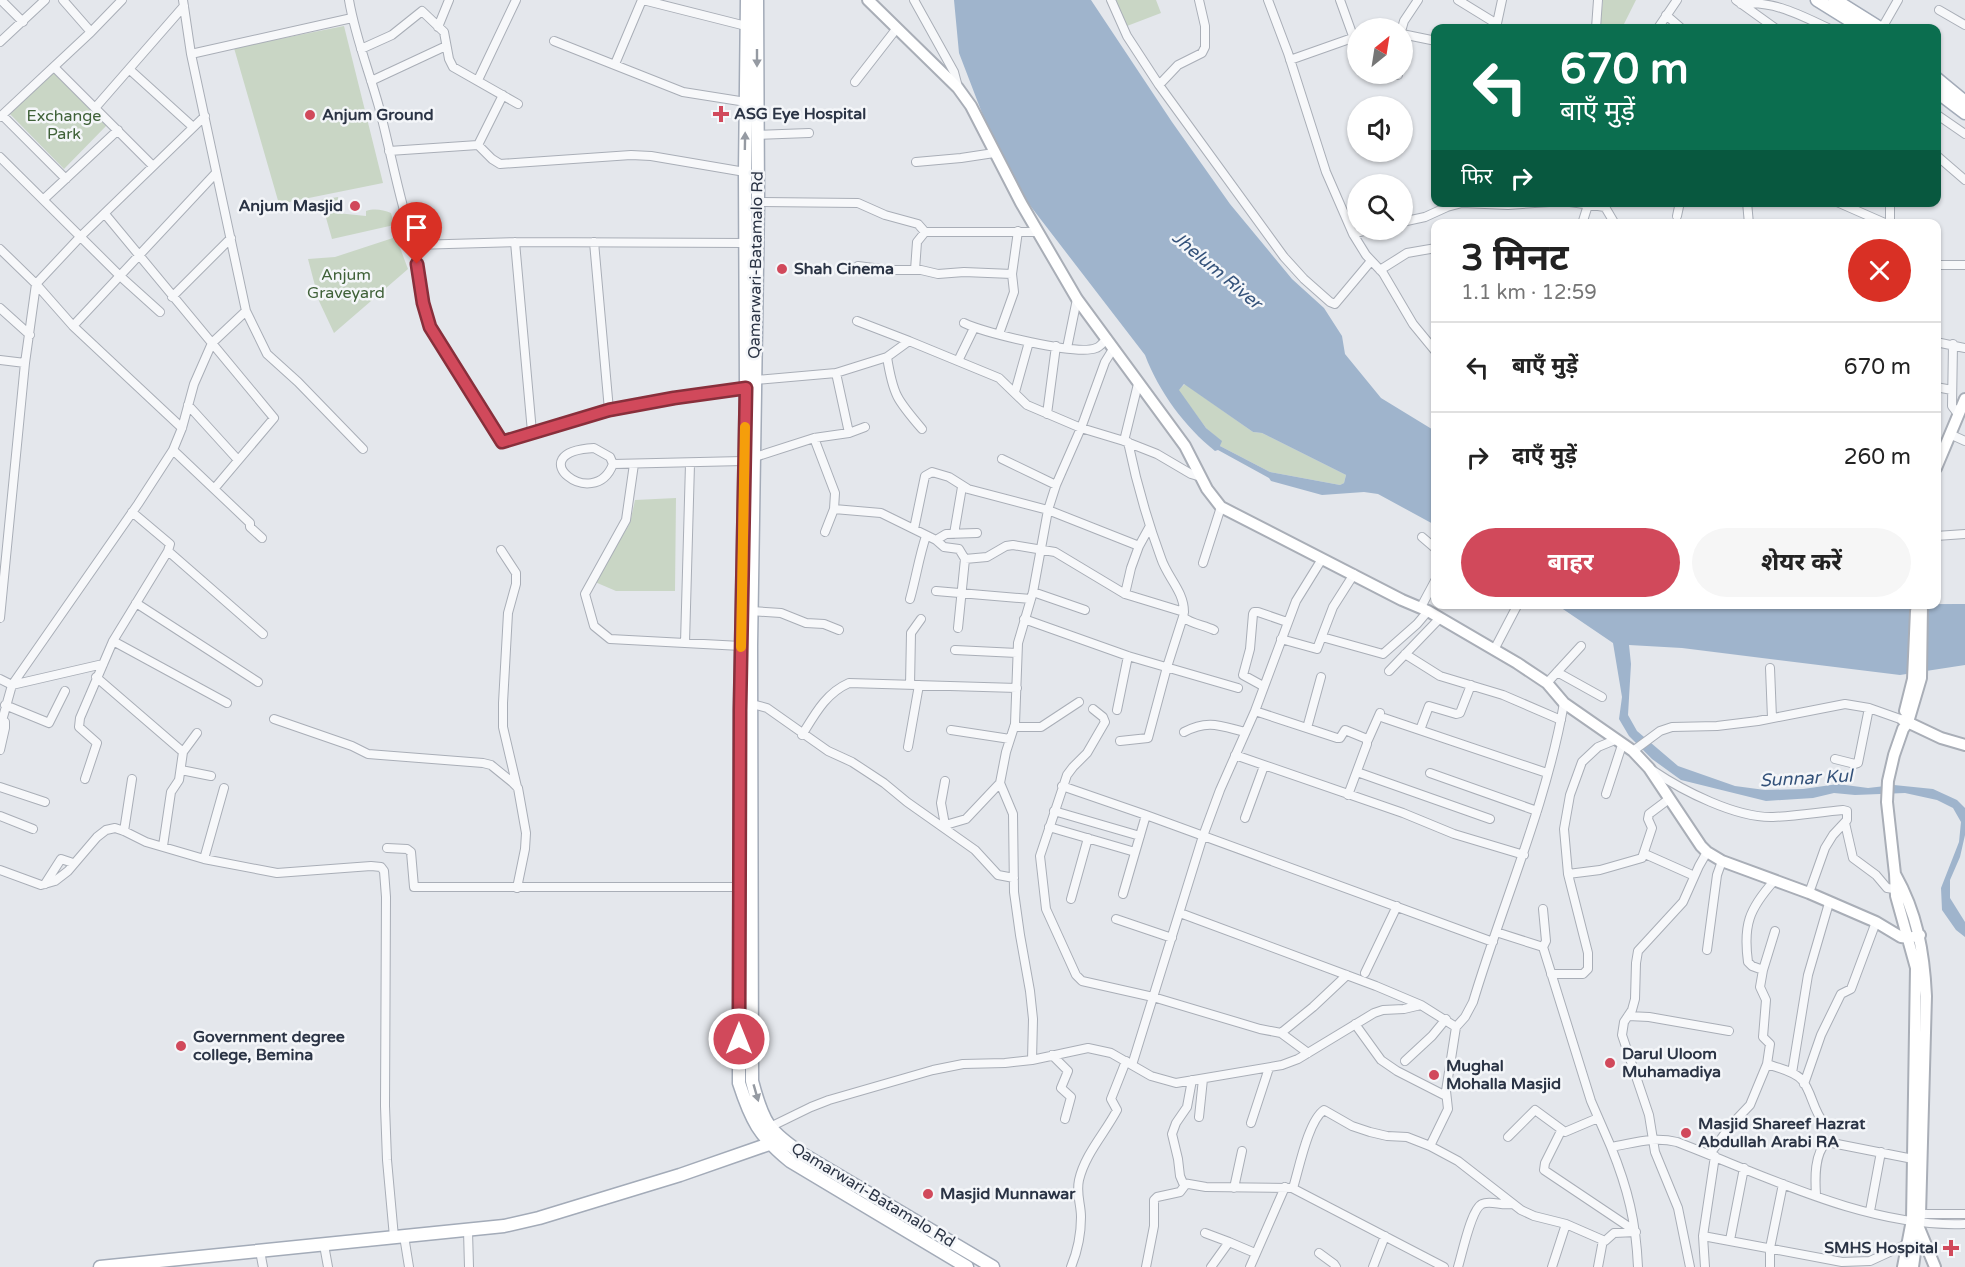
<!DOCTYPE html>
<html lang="hi">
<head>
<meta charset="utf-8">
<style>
	body { margin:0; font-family:"Varela Round","Noto Sans Devanagari",sans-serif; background:#f6f6f6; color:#222; height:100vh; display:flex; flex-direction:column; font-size:22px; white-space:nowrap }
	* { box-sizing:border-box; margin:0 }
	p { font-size:20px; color:#767676 }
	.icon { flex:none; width:33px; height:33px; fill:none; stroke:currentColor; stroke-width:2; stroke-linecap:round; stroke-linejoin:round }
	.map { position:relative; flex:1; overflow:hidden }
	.drawer { position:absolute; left:1431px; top:219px; width:510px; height:390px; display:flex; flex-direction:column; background:#fff; border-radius:12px; box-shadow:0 2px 4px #0004 }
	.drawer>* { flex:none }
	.guide { position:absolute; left:1431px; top:24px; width:510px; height:183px; border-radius:12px; box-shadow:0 2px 4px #0004; background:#0b6e4f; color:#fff; overflow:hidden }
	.needle { width:39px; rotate:30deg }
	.controls { position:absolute; left:1347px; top:18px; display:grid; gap:12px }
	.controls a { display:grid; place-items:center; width:66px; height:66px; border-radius:50%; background:#fff; box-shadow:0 2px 4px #0004; font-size:30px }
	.pin { position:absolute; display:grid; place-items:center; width:51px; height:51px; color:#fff; margin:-62px -26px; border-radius:50% 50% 50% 0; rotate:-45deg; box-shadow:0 0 6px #0007 }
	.pin .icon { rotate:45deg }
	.me { position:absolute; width:66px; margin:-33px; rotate:0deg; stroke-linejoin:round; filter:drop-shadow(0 0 4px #0008) }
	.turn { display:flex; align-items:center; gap:21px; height:126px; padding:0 30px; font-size:27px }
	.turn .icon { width:78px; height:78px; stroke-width:2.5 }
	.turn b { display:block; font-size:42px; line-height:51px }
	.then { display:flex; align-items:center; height:57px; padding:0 30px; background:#0003; gap:12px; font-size:22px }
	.round { display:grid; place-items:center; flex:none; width:63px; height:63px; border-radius:32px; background:#f6f6f6 }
	.headline { display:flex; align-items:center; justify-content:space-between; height:102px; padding:0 30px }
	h1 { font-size:36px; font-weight:700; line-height:45px }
	.action { display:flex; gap:12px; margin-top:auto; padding:12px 30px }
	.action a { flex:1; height:69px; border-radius:36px; background:#d1495b; color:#fff; font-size:24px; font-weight:700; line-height:69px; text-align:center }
	.action a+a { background:#f6f6f6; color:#222 }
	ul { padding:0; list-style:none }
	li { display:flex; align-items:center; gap:18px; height:90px; padding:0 30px; border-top:2px solid #e0e0e0 }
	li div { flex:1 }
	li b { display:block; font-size:22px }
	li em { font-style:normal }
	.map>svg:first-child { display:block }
	.green { fill:#c9d6c5 }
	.water { fill:#9fb4cc; fill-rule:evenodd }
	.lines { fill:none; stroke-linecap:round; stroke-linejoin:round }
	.street-casing { stroke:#a9aeb7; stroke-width:10 }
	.secondary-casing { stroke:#a9aeb7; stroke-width:14 }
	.primary-casing { stroke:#a3abb8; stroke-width:15 }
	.street { stroke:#f7f8fa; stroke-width:8 }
	.secondary { stroke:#fff; stroke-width:10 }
	.primary { stroke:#fff; stroke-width:12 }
	.oneway { fill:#959aa2 }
	.route-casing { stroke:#882f3b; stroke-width:15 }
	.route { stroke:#d1495b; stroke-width:10 }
	.slow { stroke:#f59e0b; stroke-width:10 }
	.poi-dot { fill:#d1495b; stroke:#f4f6f9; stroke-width:2 }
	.labels { text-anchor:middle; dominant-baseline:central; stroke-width:5; stroke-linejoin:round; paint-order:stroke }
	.poi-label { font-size:16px; font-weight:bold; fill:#2b3445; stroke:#f4f6f9; text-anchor:start }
	.park-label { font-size:16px; fill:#3f6138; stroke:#f4f6f9 }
	.street-label { font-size:16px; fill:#2b3445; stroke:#f4f6f9 }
	.water-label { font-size:18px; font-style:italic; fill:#34527a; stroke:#f4f6f9 }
</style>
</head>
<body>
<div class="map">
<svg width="1965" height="1267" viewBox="0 0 1965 1267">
	<rect width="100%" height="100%" fill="#e4e7ec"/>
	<path class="green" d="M1115,0h41l5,13 -34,13z
		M1603,0h33l-14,28h-22z
		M344,26l39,157 -104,21 -45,-156z
		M51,69l56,56 -43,44 -56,-57z
		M338,197l-1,16 29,3v-5c9,-3 17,-1 25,2l3,12 -62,14 -11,-39z
		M396,237l12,32 -74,64 -15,-32 -11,-42 27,-2z
		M1185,384l68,48 9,1 84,42 -2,8 -4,2 -70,-13 -50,-26 1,-5 -15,-13 -28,-38z
		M676,498l-1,93h-59l-21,-9 35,-59 5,-23z"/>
	<path class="water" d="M954,0h137l81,122 58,82 62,75 32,29 18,28 3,18 36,44 54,33v94l-57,-31 -14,-2 -42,3 -51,-14 -2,-3 -51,-28 -3,1c-30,-24 -56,-59 -70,-96l-140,-182 -46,-120zM1184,384l69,48 9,1 84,42 -2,8 -4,2 -70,-13 -50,-26 2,-5 -16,-13 -27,-38z
		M1965,604v61l-65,10 -218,-27 -53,-3 2,19 -3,51 9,16 41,35 57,20 30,4 38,-1 35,-5 30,4 26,-3 39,4 24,11 8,8v27l-5,22 -10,23v18l15,24v15l-9,-7 -14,-20 -1,-22 18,-46 2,-20 -8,-14 -16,-8 -32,-7 -50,2 -21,-2 -21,5 -47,3 -85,-21 -29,-21 -23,-23 -10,-17 3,-22 -9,-54 -56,-38z"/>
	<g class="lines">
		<defs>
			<path id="street" d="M1,0l22,22
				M63,0l28,32
				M349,0c6,36 20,71 30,107 12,46 20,92 35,138l101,-3 230,1
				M643,0l103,26
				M914,0l40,72 4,15
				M1111,0l16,36 32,49 125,172 20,22 26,23 5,2 36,-43
				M1268,0l20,53 38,119 27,62 13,21 17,18 30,51 23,28
				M1340,0l13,36
				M1458,0l39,24
				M1736,0l39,28
				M1741,4c32,-4 59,11 87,24
				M1939,10l26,15
				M1666,15l15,13
				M438,27l11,-27
				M1402,28l2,-7 14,-21
				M1496,28l6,-28
				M1596,28l2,-28
				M1658,28l19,-28
				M1882,28l16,-28
				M1402,34l34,7
				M554,41l129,51 63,10
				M0,42l45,-42
				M361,49l31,-14 30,-24 22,21 5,27 4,8 65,37
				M191,54l161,-36
				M1290,60l68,-24
				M615,64l27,-64
				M129,69l64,58
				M57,70l96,96
				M1398,75v-1
				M478,80l38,-80
				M371,81l75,-35
				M855,82l42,-54
				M1159,85l19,-20 24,-12 3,-6v-21l-6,-26
				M95,108l89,-102
				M1936,114l29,20
				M2,115l64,64
				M0,117l91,-85 31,-32
				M757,135l52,-2
				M478,145l25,-50
				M389,151l89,-6 14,14 8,5 131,-9 20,1 94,16
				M1936,155l29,25
				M0,157l120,119 40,36
				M916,162l45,-4 33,-5
				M44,199l74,-69
				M758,202l100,1 27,12 33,9 7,8h112
				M1570,202l35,5 10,17
				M1747,202l2,22
				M1837,202l50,22
				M105,214l169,204 -60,71
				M1677,216l3,-14
				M1402,222l23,-5 22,-10 15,-4 46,2 41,-3
				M1582,224l6,-19
				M1890,224v-22
				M1353,234l15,-4
				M515,242l17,190
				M594,242l15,168
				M414,245l9,58 7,24 72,115c82,-27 158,-43 244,-54
				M0,249l36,35 37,42 109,102
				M1936,265h29
				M858,266l31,4h32l17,4 26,-2 48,2
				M915,270l2,-28 8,-10
				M1380,270l27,-17 29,-5
				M172,297l59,-59
				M0,308l30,27
				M246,311l21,43 31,28 65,67
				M857,321l52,20
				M964,323c21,10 113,33 132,25 4,-1 7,-6 11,-9
				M73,326l142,-152
				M999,334l15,-42 -2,-18 6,-43
				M1936,342l29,6
				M1953,344l-1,62 6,8
				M1067,348l10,-49
				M887,357c6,38 10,43 35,72
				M0,360l25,3
				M958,361l16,-33
				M836,373l13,60
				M755,380l81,-7 51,-16 22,-16 90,37 28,27 54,23 43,13 33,13 34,20 10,3
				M1936,387l16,3
				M1015,392l14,-50
				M188,405l50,55
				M1047,414l9,-68
				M1954,436l11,5
				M814,438l21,55 -1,16 -9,23
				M1124,441l14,-57
				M1128,442c8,39 19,78 33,116 6,19 23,33 23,54
				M594,448l16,9 3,7c-19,50 -95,-12 -19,-16z
				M173,450l77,73v4l12,11
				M752,458l62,-20 35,-5 16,-6
				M1002,459l54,26
				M613,464l130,-3
				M634,464l-8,56 -41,74 9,32 16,13 131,7
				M834,509l47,4 55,27 8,7 15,2 6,10 22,-2 19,-11 7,-1 42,7 70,42 59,18 -1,5c8,7 21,8 31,13
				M914,529l11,-53 7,-4 17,5 19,12 80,21 91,36 -8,22 -6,26
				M954,534l8,-47
				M1936,536l29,-2
				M1422,537l14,12
				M936,540l10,-6 31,-1
				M1139,546l11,-20
				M501,550l15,23v11l-8,29 -5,90v24l14,60
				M168,551l95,83
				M1203,563l18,-56
				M936,591l95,8
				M1033,592l52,18
				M910,599c6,-21 9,-42 16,-63
				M136,603l122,79
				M1421,607l15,-28
				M751,611l30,2 25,10 18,1 15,6
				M0,618l25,-255 11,-79 45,-48 124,-120
				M1024,619l104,37 110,32
				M958,628l7,-69
				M1322,637l61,17 34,-30 11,-13
				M1281,639l36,10 16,-42 21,-33
				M113,641l114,62
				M685,643l5,-179
				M955,650l62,3
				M1494,650l24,-46
				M1405,654l35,22 63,19 58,25
				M1770,668l2,50
				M1389,671l51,-53
				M1557,672l45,25
				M96,677l87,75
				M0,679l12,6 91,-21
				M1547,683l34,-37
				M910,685l1,-52 10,-14
				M1263,686l-20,-11 7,-26 3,-35 1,-2h4l29,10
				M752,704l15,4 61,43 24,11 32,21 23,19 68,48 23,25 16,3
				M5,705l44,18 16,-32
				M1093,709l10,8 2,5 -18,31 -14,14 -6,8 -27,81 6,53 30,66 6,6 71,16 107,32 21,4 27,20
				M1117,710l11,-54
				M1255,711l82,27h3l5,-8 22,9v5l-19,51
				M1384,718l163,55
				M274,719l78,27 16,8 115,9 8,2 21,17 6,6 8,45 -1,16 -8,39
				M1014,727h27l38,-25
				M0,728l12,-43 126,-181 35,-54 9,-22 12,-44 18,-41 34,-32 -55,-257 -8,-54
				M1307,728l14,-51
				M951,730l59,9
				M1420,730l9,-24 27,8 4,-1 11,-28
				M1184,732c24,-13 37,-6 61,0
				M802,735c13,-21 24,-42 47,-52l168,5
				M1368,740l12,-27
				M1120,741l28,-3 19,-71 16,-50
				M908,747l11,-62
				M0,750l5,-22v-6
				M1633,751l27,-20 12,-4 45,-1 41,-5 87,-17 24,4 34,12
				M1235,755l168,58 51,21 70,21
				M1835,759l20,5 3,-1 11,-55
				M181,770l30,6
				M1652,770c31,21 84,48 121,47 24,-1 47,-5 70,-7l4,1v9l-14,15 -8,13 -16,45
				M1357,772l133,47
				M1430,773l107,38
				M85,779l12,-36 -18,-16 1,-9 33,-77 55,-90 2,-7 -38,-32
				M1062,786l84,29 347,127
				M0,787l45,15
				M1606,794l16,-49
				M1054,811l86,25
				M0,816l33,13
				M1245,818l19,-52
				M1845,823l8,35 23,17 11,13 7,1
				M945,825l-4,-22 4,-22
				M942,826l24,-7 34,-36
				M1049,827l86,25
				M124,831l8,-52
				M163,846l8,-54 8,-12 4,-28 14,-19
				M387,848l20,1 4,3 3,35h325
				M1645,854l45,20
				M204,859l20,-71
				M0,870l41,15 14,-4 13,-10 29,-34 9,-7 9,-2 9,3 22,11 58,17 73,14 94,-7 10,1 3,4 2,26 -1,209 2,54 7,77
				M1568,874l32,-4 42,-12 10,-30 -4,-9 1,-5 20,-15
				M45,884l16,-25 12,4
				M1123,894l23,-79
				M1071,899l17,-61
				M1543,909l3,32 -3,6
				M1180,913l196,73 45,19
				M1116,919l56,19
				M1496,932l47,15 48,154 20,46c24,-4 42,-11 66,-5 89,34 191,86 288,82
				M1707,950l10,-75 5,-14
				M1763,970l-11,-4 -4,-4c-5,-37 1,-53 26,-81
				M1365,973l32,-67
				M1551,974h32l5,-5v-16l-20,-79 -4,-45 6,-34 12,-33 16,-15 17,-7
				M1628,1016l21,1 80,14
				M1355,1024l26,36 16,11 49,25
				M1281,1033l32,-26 34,-32
				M1052,1055l16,16 -7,17 10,9 -6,22
				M1032,1060l1,-41 -3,-28 -10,-56 -6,-43 -1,-78 -13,-31 6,-31 9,-28 3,-81 15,-51 15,-82 8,-25 25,-57 24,-66 8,-13
				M1405,1061l27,-25 14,-17
				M1767,1064c11,4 27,7 35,16 10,12 11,31 22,43
				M1132,1065l71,-229 17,-46 35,-79 41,-110 26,-42
				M1792,1073l16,-98 21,-72
				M1192,1080l-5,27 -11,16 -4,11 6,25 2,17 3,7 23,4 86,1 152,79
				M1804,1084l17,-49 20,-41 10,-5 25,-67
				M1199,1117l4,-38
				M1251,1123l18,-55
				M770,1127l41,-20 18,-7 104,-30 30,-6 42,-1 27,-3 56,-12 23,5 40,23 25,7 106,-18 16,-6 76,-46 9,-3 21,-1 17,-4 35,22 9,-10 8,-15c30,-100 73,-196 91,-299
				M1561,1131l-16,32 -1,7 91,61
				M1508,1137l27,-27 30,22 33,-14
				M1430,1146l18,-37 -2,-18 10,-64
				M1611,1147c17,42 25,75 27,120
				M1710,1154l21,-29 19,-20 17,-41 3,-20 -7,-7 3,-37 -6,-13 3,-17 12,-39
				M1234,1188l8,-37
				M1293,1188c6,-19 15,-67 31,-78l28,16 18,6 17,4 20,1 23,9 28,15 63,49 13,6 32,8 39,17 9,-8 22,-1
				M1816,1195c-1,-16 -2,-42 11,-53l86,17
				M1870,1211l11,-59
				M1916,1214h49
				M468,1231l1,36
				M1205,1233l24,9
				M404,1236l5,31
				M1703,1236l139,26 28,-1 37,-17
				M1730,1240l14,-72
				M324,1245l4,22
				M260,1251l3,16
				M1319,1253l15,11 2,3
				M1071,1267c7,-17 10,-31 10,-50 0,-13 -5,-23 -2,-37 6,-26 26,-47 38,-70l-6,-11 15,-38
				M1146,1267l8,-41v-26l3,-3 23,-5 6,-8
				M1211,1267l18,-25 26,11
				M1250,1267l35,-80
				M1373,1267l12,-31
				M1458,1267c4,-12 13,-58 24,-63 8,-4 20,2 29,0
				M1552,1267l14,-43
				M1598,1267l5,-27
				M1690,1267l-12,-59 -23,-56 -6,-37 -27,-80 2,-13 8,-12 3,-11 1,-36 2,-12 45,-49 16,-36 8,-14
				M1705,1267l-2,-31 12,-80
				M1770,1267v-19l13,-64"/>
			<path id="secondary" d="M868,0l90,88 13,18 50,97 56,96 108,147 22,43 14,18 181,93 26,11 89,52 30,20 17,20 69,48 16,17 52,78 6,6 15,9 87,32 67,29 25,15 8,1 11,-3
				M1936,468l29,-69
				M1905,711l8,-32 3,-68
				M1903,720l38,18 24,7
				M1895,874c22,39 29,78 31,122l-6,219 -7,52
				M1919,1228l16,39
				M1903,1267l9,-47 4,-252 -20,-72 -1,-22 -8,-72 1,-21 6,-26 9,-26 5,-7 13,-44 1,-74"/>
			<path id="primary" d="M747,0l-2,172 1,216 -6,322 -1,373c12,37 20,53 51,78l177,106
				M757,0l1,202 -7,444 1,435c11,42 16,50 52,74l189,112
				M1817,0l45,28
				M1835,0l45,28
				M1936,78l29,24
				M1936,91l29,22
				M100,1267l404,-41 35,-8 141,-43 89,-31 5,1"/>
		</defs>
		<use href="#street" class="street-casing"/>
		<use href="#secondary" class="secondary-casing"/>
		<use href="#primary" class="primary-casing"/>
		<use href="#street" class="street"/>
		<use href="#secondary" class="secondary"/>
		<use href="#primary" class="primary"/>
	</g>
	<defs><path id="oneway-solid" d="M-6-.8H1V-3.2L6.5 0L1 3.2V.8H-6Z" transform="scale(1.5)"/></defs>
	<g class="oneway">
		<use href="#oneway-solid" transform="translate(757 58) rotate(90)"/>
		<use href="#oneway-solid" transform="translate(745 141) rotate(-89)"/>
		<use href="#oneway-solid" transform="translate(756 1093) rotate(74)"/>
	</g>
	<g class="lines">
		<defs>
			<path id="route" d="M417,264l6,39 7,24 72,115 107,-32 65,-12 72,-10 -6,322 -1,329"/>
		</defs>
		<use href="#route" class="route-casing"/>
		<use href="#route" class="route"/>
		<path class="slow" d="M741,647l4,-220"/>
	</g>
	<g class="poi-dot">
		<path d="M718 105h6v6h6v6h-6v6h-6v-6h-6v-6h6z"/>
		<circle cx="310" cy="115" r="6"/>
		<circle cx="355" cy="206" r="6"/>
		<circle cx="782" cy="269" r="6"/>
		<circle cx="181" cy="1046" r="6"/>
		<circle cx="1610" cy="1063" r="6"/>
		<circle cx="1434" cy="1075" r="6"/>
		<circle cx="1686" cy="1133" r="6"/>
		<circle cx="928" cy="1194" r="6"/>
		<path d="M1948 1239h6v6h6v6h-6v6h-6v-6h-6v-6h6z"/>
	</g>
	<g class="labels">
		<g class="poi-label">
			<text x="734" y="114">ASG Eye Hospital</text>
			<text x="322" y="115">Anjum Ground</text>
			<text x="343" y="206" text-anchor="end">Anjum Masjid</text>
			<text x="794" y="269">Shah Cinema</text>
			<text x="193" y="1037">Government degree<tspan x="193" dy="18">college, Bemina</tspan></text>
			<text x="1622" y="1054">Darul Uloom<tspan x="1622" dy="18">Muhamadiya</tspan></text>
			<text x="1446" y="1066">Mughal<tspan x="1446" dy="18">Mohalla Masjid</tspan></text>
			<text x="1698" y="1124">Masjid Shareef Hazrat<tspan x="1698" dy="18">Abdullah Arabi RA</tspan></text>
			<text x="940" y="1194">Masjid Munnawar</text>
			<text x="1938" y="1248" text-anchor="end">SMHS Hospital</text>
		</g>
		<g class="park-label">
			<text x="64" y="116">Exchange<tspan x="64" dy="18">Park</tspan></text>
			<text x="346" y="275">Anjum<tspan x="346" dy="18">Graveyard</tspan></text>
		</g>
		<g class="street-label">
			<text transform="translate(756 265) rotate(-89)">Qamarwari-Batamalo Rd</text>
			<text transform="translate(873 1195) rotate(31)">Qamarwari-Batamalo Rd</text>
		</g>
		<g class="water-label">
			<text transform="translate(1217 270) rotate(40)">Jhelum River</text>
			<text transform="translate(1806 778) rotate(-3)">Sunnar Kul</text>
		</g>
	</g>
</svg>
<div class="controls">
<a><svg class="needle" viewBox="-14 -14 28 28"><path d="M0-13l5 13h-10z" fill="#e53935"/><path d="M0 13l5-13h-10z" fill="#767676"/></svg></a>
<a><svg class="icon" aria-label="sound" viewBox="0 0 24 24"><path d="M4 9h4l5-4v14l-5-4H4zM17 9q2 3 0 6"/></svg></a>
<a><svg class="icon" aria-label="search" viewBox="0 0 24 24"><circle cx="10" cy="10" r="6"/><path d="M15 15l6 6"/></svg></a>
</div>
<div class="pin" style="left:417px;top:264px;background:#d93025"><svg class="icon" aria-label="arrive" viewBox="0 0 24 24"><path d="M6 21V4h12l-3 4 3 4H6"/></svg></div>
<svg class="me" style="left:739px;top:1039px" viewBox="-20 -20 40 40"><circle r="17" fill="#d1495b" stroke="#fff" stroke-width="3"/><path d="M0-11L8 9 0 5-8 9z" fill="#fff"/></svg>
<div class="guide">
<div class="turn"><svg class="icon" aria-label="left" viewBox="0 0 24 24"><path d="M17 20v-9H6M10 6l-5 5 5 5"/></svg><div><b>670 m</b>बाएँ मुड़ें</div></div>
<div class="then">फिर<svg class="icon" aria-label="right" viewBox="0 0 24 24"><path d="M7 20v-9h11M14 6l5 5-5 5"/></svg></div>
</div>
<section class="drawer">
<div class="headline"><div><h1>3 मिनट</h1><p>1.1 km · 12:59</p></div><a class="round" style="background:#d93025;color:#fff"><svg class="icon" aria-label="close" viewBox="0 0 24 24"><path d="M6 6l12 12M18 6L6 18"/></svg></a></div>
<ul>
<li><svg class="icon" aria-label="left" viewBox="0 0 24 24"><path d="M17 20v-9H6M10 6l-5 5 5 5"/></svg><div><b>बाएँ मुड़ें</b></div><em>670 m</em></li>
<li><svg class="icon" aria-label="right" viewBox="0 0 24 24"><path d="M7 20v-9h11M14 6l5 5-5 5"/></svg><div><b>दाएँ मुड़ें</b></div><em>260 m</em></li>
</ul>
<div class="action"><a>बाहर</a><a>शेयर करें</a></div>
</section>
</div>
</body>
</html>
